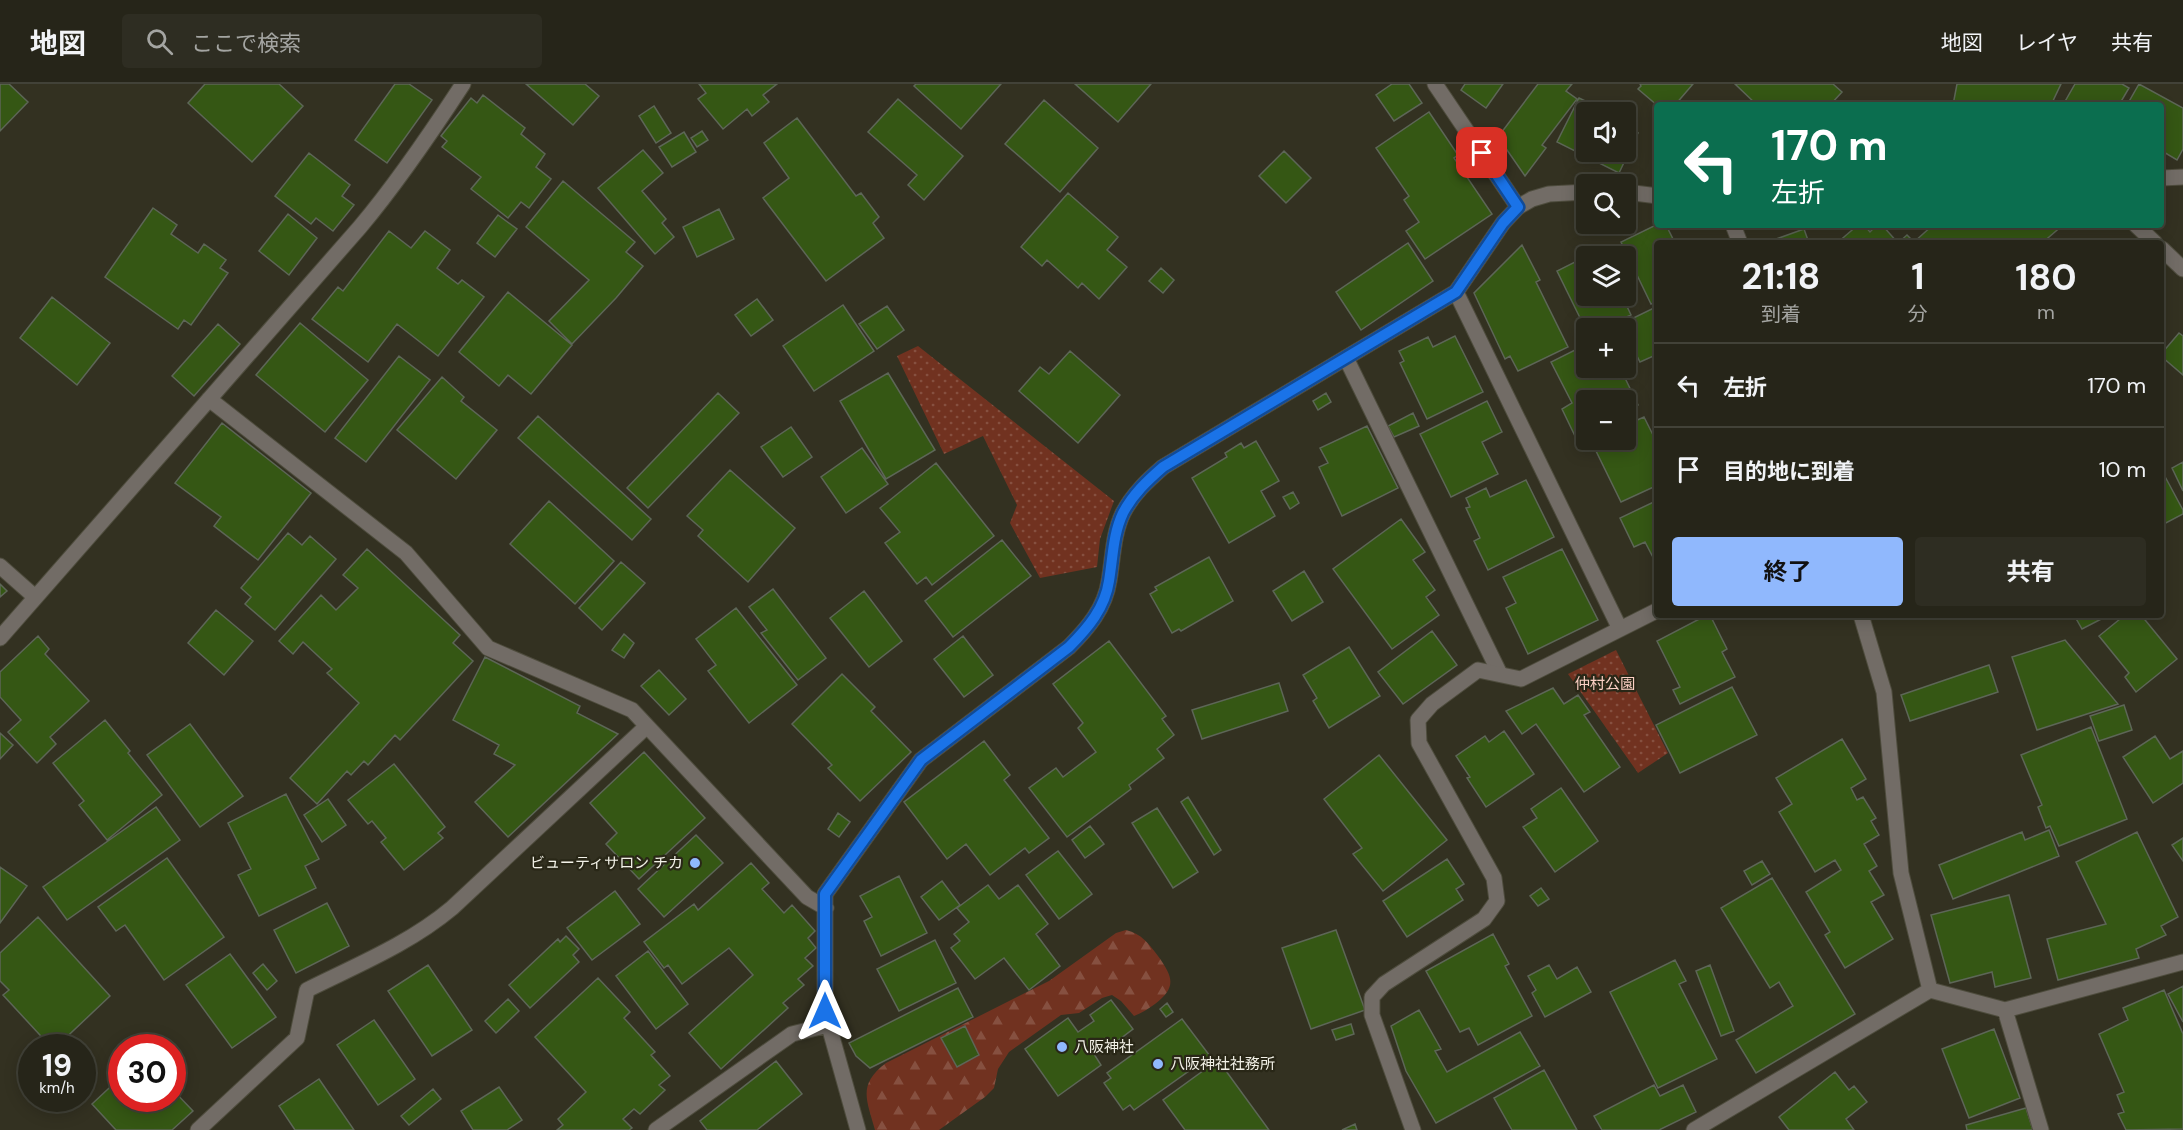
<!DOCTYPE html>
<html lang="ja">
<head>
<meta charset="utf-8">
<style>
	body { margin:0; font-family:"DM Sans","Noto Sans JP",sans-serif; background:#2e2d22; color:#f1f3f6; height:100vh; display:flex; flex-direction:column; font-size:22px; white-space:nowrap }
	* { box-sizing:border-box; margin:0 }
	p { font-size:20px; color:#a4a5a2 }
	.icon { flex:none; width:33px; height:33px; fill:none; stroke:currentColor; stroke-width:2; stroke-linecap:round; stroke-linejoin:round }
	.map { position:relative; flex:1; overflow:hidden }
	.panel { position:absolute; left:1654px; top:156px; width:510px; height:378px; display:flex; flex-direction:column; background:#262519; border-radius:6px; box-shadow:0 3px 15px #0003,0 0 0 2px #424238 }
	.panel>* { flex:none }
	.banner { position:absolute; left:1654px; top:18px; width:510px; height:126px; border-radius:6px; box-shadow:0 3px 15px #0003,0 0 0 2px #424238; background:#0b6e4f; color:#fff; overflow:hidden }
	.controls { position:absolute; left:1576px; top:18px; display:grid; gap:12px }
	.controls a { display:grid; place-items:center; width:60px; height:60px; border-radius:6px; background:#262519; box-shadow:0 3px 15px #0003,0 0 0 2px #424238; font-size:30px }
	.speed { position:absolute; left:18px; top:950px; display:flex; gap:12px; font-size:30px; font-weight:700; text-align:center }
	.speed>* { display:grid; place-content:center; width:78px; height:78px; border-radius:50%; background:#262519; box-shadow:0 3px 15px #0003,0 0 0 2px #424238; line-height:1 }
	.speed small { font-size:15px; font-weight:400 }
	.speed .limit { border:9px solid #d22; background:#fff; color:#111 }
	.pin { position:absolute; display:grid; place-items:center; width:51px; height:51px; color:#fff; margin:-26px; border-radius:12px; box-shadow:0 3px 9px #0006 }
	.me { position:absolute; width:66px; margin:-33px; rotate:0deg; stroke-linejoin:round; filter:drop-shadow(0 0 4px #0008) }
	.turn { display:flex; align-items:center; gap:21px; height:126px; padding:0 18px; font-size:27px }
	.turn .icon { width:78px; height:78px; stroke-width:2.5 }
	.turn b { display:block; font-size:42px; line-height:51px }
	.eta { display:flex; justify-content:space-evenly; align-items:center; height:102px; text-align:center }
	.eta b { font-size:36px; font-weight:700; line-height:42px }
	.button { display:flex; gap:12px; margin-top:auto; padding:12px 18px }
	.button a { flex:1; height:69px; border-radius:6px; background:#90b8fd; color:#111; font-size:24px; font-weight:700; line-height:69px; text-align:center }
	.button a+a { background:#2e2d22; color:#f1f3f6 }
	ul { padding:0; list-style:none }
	li { display:flex; align-items:center; gap:18px; height:84px; padding:0 18px; border-top:2px solid #424238 }
	li div { flex:1 }
	li b { display:block; font-size:22px }
	li em { font-style:normal }
	header { display:flex; align-items:center; gap:36px; box-sizing:border-box; height:84px; padding:0 30px; background:#262519; border-bottom:2px solid #424238 }
	header strong { font-size:28px }
	nav { display:flex; gap:33px; margin-inline-start:auto; font-size:21px }
	.search { width:420px; height:54px; background:#2e2d22; display:flex; align-items:center; gap:15px; box-sizing:border-box; padding:0 21px; border-radius:6px; color:#a4a5a2; font-size:22px }
	.map>svg:first-child { display:block }
	.forest { fill:url(#forest-firs) }
	.park { fill:url(#park-dots) }
	.building { fill:#355714; stroke:#5d6657; stroke-width:1.5 }
	.lines { fill:none; stroke-linecap:round; stroke-linejoin:round }
	.lane-casing { stroke:#4e4c3d; stroke-width:17 }
	.street-casing { stroke:#4e4c3d; stroke-width:17 }
	.lane { stroke:#726c66; stroke-width:15 }
	.street { stroke:#726c66; stroke-width:15 }
	.route-casing { stroke:#114b97; stroke-width:15 }
	.route { stroke:#1a73e8; stroke-width:10 }
	.poi-dot { fill:#90b8fd; stroke:#292717; stroke-width:2 }
	.labels { text-anchor:middle; dominant-baseline:central; stroke-width:4.5; stroke-linejoin:round; paint-order:stroke }
	.park-label { font-size:15px; fill:#fcd0c4; stroke:#292717 }
	.poi-label { font-size:15px; fill:#f2f1e7; stroke:#292717; text-anchor:start }
</style>
</head>
<body>
<header>
<strong>地図</strong>
<div class="search"><svg class="icon" aria-label="search" viewBox="0 0 24 24"><circle cx="10" cy="10" r="6"/><path d="M15 15l6 6"/></svg>ここで検索</div>
<nav><a>地図</a><a>レイヤ</a><a>共有</a></nav>
</header>
<div class="map">
<svg width="2183" height="1046" viewBox="0 0 2183 1046">
	<defs>
		<pattern id="forest-firs" width="22" height="20" patternUnits="userSpaceOnUse" patternTransform="scale(1.5)"><rect width="22" height="20" fill="#713220"/><path d="M5 1l3.5 6h-7zM16 11l3.5 6h-7z" fill="#865040"/></pattern>
		<pattern id="park-dots" width="8" height="8" patternUnits="userSpaceOnUse" patternTransform="scale(1.5)"><rect width="8" height="8" fill="#713220"/><path d="M2 2h.1M6 6h.1" fill="none" stroke="#865040" stroke-width="1.8" stroke-linecap="round"/></pattern>
	</defs>
	<rect width="100%" height="100%" fill="#333121"/>
	<path class="forest" d="M1126,846c16,4 22,13 32,26 15,21 19,31 -3,48 -7,5 -13,9 -21,12l-13,-15 -9,-6 -10,3 -23,15 -18,2 -52,37 -11,17 -4,19 -9,9 -46,33h-64c-8,-30 -18,-45 11,-67l163,-82 67,-48z"/>
	<path class="park" d="M918,262l196,155 -14,38 -3,28 -57,11 -30,-55 7,-18 -34,-69 -39,18 -47,-98z
		M1616,566l52,103 -30,20 -70,-99z"/>
	<path class="building" d="M0,0h9l19,18 -28,29z
		M205,0h74l24,22 -51,56 -64,-59z
		M395,0h14l23,16 -45,63 -32,-23z
		M526,0h59l14,12 -26,29z
		M699,0h78l-14,11 6,7 -17,14 -5,-7 -24,20 -25,-30 8,-6z
		M916,0h85l-40,45 -47,-43z
		M1075,0h76l-33,38z
		M1392,0h17l13,19 -28,18 -18,-26z
		M1465,0h38l-17,24 -25,-18z
		M1538,0h34l-6,7 11,8 -35,46 4,3 -21,28 -27,-39z
		M1640,0h53l-18,21 -17,1 -20,-17 3,-3z
		M1735,0h98l9,8 -12,13h-73z
		M1957,0h104l-10,21h-98z
		M2075,0h47l7,4 -10,17h-56z
		M2139,0l44,24v41l-6,11 -15,-9v-46h-35z
		M483,11l42,33 -4,6 24,20 -9,13 15,12 -22,29 -8,-6 -13,16 -37,-29 10,-12 -39,-30 5,-6 -6,-5 30,-38 6,5z
		M1579,14l29,14h-21v40h39v-24l12,5 -19,40 -62,-31z
		M898,15l65,57 -39,44 -16,-15 9,-10 -49,-43z
		M1044,16l54,48 -38,44 -55,-48z
		M654,22l17,27 -15,10 -17,-27z
		M1429,28l29,43 -4,3 38,56 -67,45 -19,-28 13,-9 -15,-22 5,-4 -33,-48z
		M797,34l59,78 5,-3 18,24 -6,6 11,15 -58,43 -63,-83 26,-20 -25,-35z
		M702,47l6,9 -11,7 -6,-9z
		M684,48l12,20 -24,15 -13,-20z
		M643,66l20,23 -21,18 24,28 -4,4 12,14 -19,17 -57,-66z
		M1284,67l27,27 -25,25 -27,-27z
		M309,69l41,32 -8,11 12,9 -21,26 -17,-13 -5,6 -36,-28z
		M563,97l72,61 -9,10 17,14 -27,32 -44,46 -23,-23 40,-41 -63,-53z
		M1068,109l50,44 -11,13 20,17 -28,32 -17,-16 -4,5 -31,-28 -5,6 -21,-19z
		M153,124l24,17 -6,9 27,19 6,-9 22,16 -6,8 8,5 -37,52 -7,-5 -6,9 -73,-52z
		M719,125l15,30 -37,18 -14,-30z
		M288,130l29,24 -28,37 -30,-24z
		M498,131l19,14 -22,28 -18,-14z
		M1658,140l8,1 9,18h-17v58l-7,3 -30,-62z
		M1858,141h6l6,7 7,-7h5l16,18 9,-8 7,7 19,-17h130l-21,18h-205z
		M1804,145l5,14h-44z
		M389,147l22,17 14,-17 25,19 -13,18 21,16 4,-4 22,17 -46,59 -41,-32 -29,38 -56,-43 26,-32 5,4z
		M1408,159l25,38 -72,49 -25,-38z
		M1522,161l18,35 -4,2 32,65 -50,24 -8,-15 -5,3 -31,-66z
		M1599,166l3,6h-15v40h35l9,19 -28,13h-16v4l-30,-61z
		M1161,184l13,12 -11,13 -14,-12z
		M508,208l64,53 -41,49 -23,-19 -9,11 -40,-34z
		M52,213l58,46 -33,42 -57,-47z
		M757,215l16,21 -22,16 -16,-21z
		M843,221l31,46 -60,40 -31,-45z
		M887,222l17,24 -27,19 -18,-25z
		M1658,222v48l-18,8 -14,-28v-6h-3l-2,-4z
		M300,239l68,57 -43,52 -69,-57z
		M218,240l22,20 -46,52 -22,-20z
		M2179,249l4,3v39l-21,-18v-4z
		M1455,252l28,56 -56,27 -27,-56 4,-2 -5,-10 29,-14 5,10z
		M1587,260v24h26l5,11 6,-3 14,29 -12,6v-11h-39v30l-12,6 -13,-27 10,-6 -21,-41z
		M1070,267l50,44 -42,48 -59,-52 21,-24 9,7z
		M399,272l31,24 -64,82 -31,-24z
		M888,289l47,77 -49,29 -46,-78z
		M442,293l22,20 -3,4 36,29 -41,49 -59,-49z
		M718,309l21,20 -91,95 -21,-20z
		M1326,309l5,9 -13,8 -5,-9z
		M1487,317l15,31 -20,10 16,32 -47,23 -31,-63z
		M1413,329l6,13 -25,11 -6,-11z
		M538,332l113,103 -19,21 -114,-102z
		M1644,333l14,28v40l-37,17 -25,-51 12,-6 -3,-5h21v-15z
		M222,339l89,70 -53,67 -44,-34 7,-9 -46,-34z
		M1367,342l31,62 -56,28 -23,-49 9,-4 -8,-15z
		M791,343l21,30 -29,20 -22,-30z
		M1256,357l23,40 -18,10 14,25 -46,27 -37,-65 35,-21 -2,-4 16,-10 3,5z
		M862,364l26,36 -42,29 -25,-36z
		M2183,378v29l-11,-23z
		M936,379l58,73 -62,49 -6,-8 -9,7 -32,-41 15,-11 -20,-24z
		M730,386l65,58 -47,54 -50,-46 5,-6 -16,-14z
		M2162,387l21,39v4l-21,11z
		M1526,396l28,57 -66,33 -14,-29 6,-3 -14,-30 4,-1 -4,-9 20,-10 4,9z
		M1293,408l6,11 -9,6 -7,-12z
		M1658,416v67l-13,-25 -11,5 -14,-29z
		M549,417l65,60 -39,43 -65,-60z
		M1401,435l24,33 -12,8 22,30 -9,7 13,18 -47,34 -59,-80z
		M288,449l14,12 8,-9 26,23 -61,71 -30,-26 6,-7 -10,-9z
		M1002,456l29,36 -78,61 -28,-36z
		M367,465l93,86 -7,8 20,18 -73,79 -5,-5 -27,30 -4,-4 -13,14 -4,-4 -30,33 -27,-26 69,-75 -32,-30 5,-4 -29,-27 -10,12 -14,-13 42,-46 15,15 22,-22 -15,-13z
		M1562,465l36,71 -70,34 -22,-46 10,-5 -13,-26z
		M1209,473l24,44 -52,30 -2,-2 -7,4 -22,-39 7,-4 -2,-3z
		M621,478l24,21 -43,47 -23,-22z
		M1304,487l19,31 -31,19 -19,-30z
		M0,500l7,7 -7,6z
		M773,505l53,69 -28,22 -37,-47 6,-3 -18,-23z
		M864,507l38,50 -33,26 -39,-49z
		M736,524l61,77 -48,38 -41,-52 8,-6 -20,-26z
		M216,526l37,31 -29,34 -36,-32z
		M1707,531h3l17,34 -5,3 13,25 -55,27 -7,-14 7,-3 -23,-46z
		M2074,531h35l-27,14z
		M2125,531h16l36,44 -41,33 -11,-15 4,-4 -30,-37z
		M1432,547l25,34 -54,39 -25,-32z
		M624,550l10,9 -10,15 -12,-8z
		M38,552l11,13 -4,5 44,47 -39,36 6,7 -19,19 -29,-31 13,-12 -21,-23v-25z
		M963,552l30,39 -29,22 -30,-38z
		M2065,556l53,64 -81,26 -25,-73z
		M1109,557l57,75 -4,3 12,16 -17,14 7,9 -35,27 2,4 -64,48 -38,-49 27,-20 7,9 33,-25 -18,-24 5,-5 -30,-39z
		M1349,563l31,49 -51,32 -16,-27 4,-3 -14,-23z
		M485,573l95,49 -3,7 41,21 -110,103 -33,-35 40,-37 -21,-11 5,-9 -46,-25z
		M1989,581l9,27 -88,29 -9,-26z
		M659,586l27,29 -17,16 -28,-29z
		M842,590l33,33 -4,4 40,41 -51,49 -32,-33 4,-3 -40,-41z
		M1279,599l9,28 -86,28 -10,-29z
		M1732,603l25,48 -77,38 -24,-48z
		M1553,604l11,16 14,-9 12,17 -6,3 36,52 -36,25 -48,-68 -14,10 -16,-23z
		M2124,621l8,25 -33,11 -9,-25z
		M105,636l25,31 -2,2 34,42 -55,45 -28,-35 5,-4 -31,-38z
		M190,640l53,72 -43,31 -53,-72z
		M2091,643l36,92 -68,27 -9,-20 -4,2 -8,-21 4,-2 -21,-50z
		M1504,647l30,43 -48,33 -19,-29 3,-1 -14,-21 29,-20 4,6z
		M0,649l13,12 -13,14z
		M2155,652l15,23 13,-8v32l-30,20 -30,-46z
		M1842,655l24,40 -15,9 6,12 6,-3 13,21 -5,3 8,14 -15,9 13,22 -8,5 15,24 -13,7 22,37 -48,29 -20,-33 5,-3 -24,-40 35,-22 -6,-10 -20,12 -36,-60 13,-8 -16,-26z
		M984,657l26,34 -6,5 45,58 -20,15 -4,-5 -35,27 -24,-31 -19,15 -43,-57z
		M644,668l61,66 -66,61 -33,-35 11,-11 -27,-30z
		M1379,671l68,85 -64,51 -30,-37 9,-6 -38,-49z
		M394,680l51,63 -7,6 5,5 -39,32 -23,-28 5,-4 -14,-17 -4,3 -20,-24z
		M1561,704l37,53 -43,31 -32,-45 14,-9 -6,-9z
		M286,710l33,65 -14,7 11,22 -57,28 -21,-41 13,-6 -23,-46z
		M1188,713l33,53 -7,5 -33,-53z
		M328,715l18,26 -24,17 -18,-27z
		M156,723l24,33 -113,80 -24,-33z
		M1157,724l41,64 -25,16 -41,-65z
		M838,729l12,9 -11,15 -11,-8z
		M1090,742l14,18 -19,14 -13,-18z
		M2049,746l10,26 -106,43 -14,-34 83,-33 3,8z
		M2137,748l41,85 -17,9 5,9 -30,14 3,9 -81,22 -11,-41 59,-15 -30,-62z
		M696,751l27,28 -59,54 -26,-28z
		M2183,754v23l-11,-16z
		M1058,767l34,43 -33,25 -33,-44z
		M167,774l57,79 -60,43 -39,-55 -9,6 -18,-24z
		M1447,775l17,25 -8,5 7,11 -56,37 -24,-36z
		M1762,777l8,13 -18,11 -8,-14z
		M751,779l18,20 -7,6 22,24 8,-8 23,26 -7,7 8,10 -11,10 8,8 -15,13 6,6 -21,18 5,5 -67,61 -32,-36 64,-58 -24,-27 -47,36 -14,-19 -4,3 -20,-26 50,-38 4,6z
		M0,783l27,19 -27,37z
		M899,792l28,57 -46,23 -17,-35 8,-4 -12,-21z
		M1772,794l83,136 -99,59 -20,-33 57,-34 -14,-24 -9,6 -49,-80z
		M942,797l18,24 -21,15 -18,-23z
		M988,801l11,14 19,-14 30,39 -12,10 24,32 -31,24 -25,-32 -29,21 -24,-31 9,-7 -6,-7 15,-12 -12,-14z
		M1541,804l8,11 -11,7 -8,-10z
		M615,807l25,33 -48,36 -25,-32z
		M2009,811l22,83 -36,9 -3,-15 -42,11 -19,-68z
		M327,819l22,43 -53,27 -22,-43z
		M38,833l72,79 -54,51h-5l-48,-52 6,-5 -9,-9v-28z
		M1336,846l29,80 -54,19 -29,-81z
		M1493,850l16,30 -4,2 27,50 -54,29 -9,-17 -9,4 -34,-61z
		M566,852l13,13 -6,6 6,7 -49,46 -21,-23 49,-46 2,3z
		M935,856l21,43 -57,28 -22,-42z
		M648,867l40,53 -32,25 -40,-53z
		M230,870l46,63 -44,31 -46,-63z
		M1675,876l11,21 -7,3 38,75 -59,29 -48,-96z
		M263,880l14,17 -10,9 -14,-17z
		M428,881l44,65 -40,26 -44,-65z
		M1549,881l8,14 20,-12 14,25 -46,25 -13,-24 4,-3 -8,-14z
		M1710,881l24,66 -13,5 -25,-65z
		M598,894l32,34 -6,6 31,34 -4,3 19,21 -11,9 6,5 -25,24 -6,-5 -11,10 9,9 -3,2h-72l6,-5 -5,-6 28,-27 -51,-55z
		M2183,902v36l-15,-28z
		M958,904l15,29 -103,51 -14,-12 -7,-13z
		M2164,906l19,44v95l-57,1 -8,-16 6,-2 -7,-17 7,-3 -25,-58 29,-14 -5,-12z
		M508,915l11,12 -23,22 -11,-12z
		M1111,916l22,29 -21,16 -5,-5 -15,11 9,14 -43,31 -33,-47 43,-31 10,14 16,-11 -4,-6z
		M1167,919l6,9 -7,5 -6,-8z
		M1419,926l22,39 -6,2 12,21 73,-40 20,34 -104,57 -30,-52 -15,-45z
		M1182,935l28,37 -76,54 -4,-5 -7,5 -19,-27 7,-5 -4,-5z
		M374,936l41,59 -37,26 -41,-60z
		M1351,940l3,10 -18,6 -4,-10z
		M965,942l14,29 -22,12 -16,-29z
		M1994,945l26,69 -51,20 -27,-69z
		M1218,976l51,70h-84l-22,-30z
		M776,977l26,33 -45,36h-50l-7,-9z
		M1544,986l33,60h-65l-18,-32z
		M1835,988l14,18 5,-4 13,16 -21,17 8,11h-65l-10,-13z
		M122,992v22h50v-9l21,22 -21,19h-56l-24,-26z
		M319,995l35,51h-59l-16,-24z
		M1654,1001l6,11 23,-11 13,27 -37,18h-57l-8,-14z
		M499,1003l23,33 -15,10h-34l-12,-19z
		M433,1005l8,10 -32,26 -8,-9z
		M2026,1024l7,22h-66l-1,-5z
		M1355,1040l2,6h-15z"/>
	<g class="lines">
		<defs>
			<path id="lane" d="M1346,274l154,316"/>
			<path id="street" d="M1435,0l83,123
				M2162,94l21,-1
				M1626,108l32,4
				M1733,141l7,18
				M2136,141l19,18
				M2162,165l21,20
				M1456,208l164,337
				M209,315l197,154 82,95 144,62 175,187 19,11
				M0,482l35,31
				M1861,531l23,77 17,181 29,117
				M0,554l360,-411c38,-45 71,-94 103,-143
				M2005,926l36,120
				M198,1046l99,-92 10,-48c50,-25 102,-46 145,-82l195,-182
				M656,1046l136,-96 36,-9
				M858,1046l-33,-118v-118l96,-134 148,-113c19,-19 36,-39 40,-66 4,-23 4,-47 14,-68 10,-19 24,-32 40,-46l293,-175 47,-69 15,-16 14,-8 17,-5 38,-2
				M1413,1046l-41,-115v-18l12,-13 100,-65 13,-18 -3,-23 -75,-135 -1,-23 14,-16 46,-34 43,9 137,-69
				M1694,1046l236,-140 75,20 178,-48"/>
		</defs>
		<use href="#lane" class="lane-casing"/>
		<use href="#street" class="street-casing"/>
		<use href="#lane" class="lane"/>
		<use href="#street" class="street"/>
	</g>
	<g class="lines">
		<defs>
			<path id="route" d="M825,927v-117l96,-134 148,-113c19,-19 36,-39 40,-66 4,-24 4,-47 14,-68 10,-19 24,-32 40,-46l293,-175 47,-69 15,-16 -36,-54"/>
		</defs>
		<use href="#route" class="route-casing"/>
		<use href="#route" class="route"/>
	</g>
	<g class="poi-dot">
		<circle cx="695" cy="779" r="6"/>
		<circle cx="1062" cy="963" r="6"/>
		<circle cx="1158" cy="980" r="6"/>
	</g>
	<g class="labels">
		<g class="park-label">
			<text x="1605" y="600">仲村公園</text>
		</g>
		<g class="poi-label">
			<text x="683" y="779" text-anchor="end">ビューティサロン チカ</text>
			<text x="1074" y="963">八阪神社</text>
			<text x="1170" y="980">八阪神社社務所</text>
		</g>
	</g>
</svg>
<div class="controls">
<a><svg class="icon" aria-label="sound" viewBox="0 0 24 24"><path d="M4 9h4l5-4v14l-5-4H4zM17 9q2 3 0 6"/></svg></a>
<a><svg class="icon" aria-label="search" viewBox="0 0 24 24"><circle cx="10" cy="10" r="6"/><path d="M15 15l6 6"/></svg></a>
<a><svg class="icon" aria-label="layers" viewBox="0 0 24 24"><path d="M12 4l9 5-9 5-9-5zM3 14l9 5 9-5"/></svg></a>
<a>+</a>
<a>−</a>
</div>
<div class="speed"><div>19<small>km/h</small></div><div class="limit">30</div></div>
<div class="pin" style="left:1482px;top:69px;background:#d93025"><svg class="icon" aria-label="arrive" viewBox="0 0 24 24"><path d="M6 21V4h12l-3 4 3 4H6"/></svg></div>
<svg class="me" style="left:825px;top:927px" viewBox="-20 -20 40 40"><path d="M0-17L14 15 0 8-14 15z" fill="#1a73e8" stroke="#fff" stroke-width="4"/></svg>
<div class="banner">
<div class="turn"><svg class="icon" aria-label="left" viewBox="0 0 24 24"><path d="M17 20v-9H6M10 6l-5 5 5 5"/></svg><div><b>170 m</b>左折</div></div>
</div>
<section class="panel">
<div class="eta">
<div><b>21:18</b><p>到着</p></div>
<div><b>1</b><p>分</p></div>
<div><b>180</b><p>m</p></div>
</div>
<ul>
<li><svg class="icon" aria-label="left" viewBox="0 0 24 24"><path d="M17 20v-9H6M10 6l-5 5 5 5"/></svg><div><b>左折</b></div><em>170 m</em></li>
<li><svg class="icon" aria-label="arrive" viewBox="0 0 24 24"><path d="M6 21V4h12l-3 4 3 4H6"/></svg><div><b>目的地に到着</b></div><em>10 m</em></li>
</ul>
<div class="button"><a>終了</a><a>共有</a></div>
</section>
</div>
</body>
</html>
